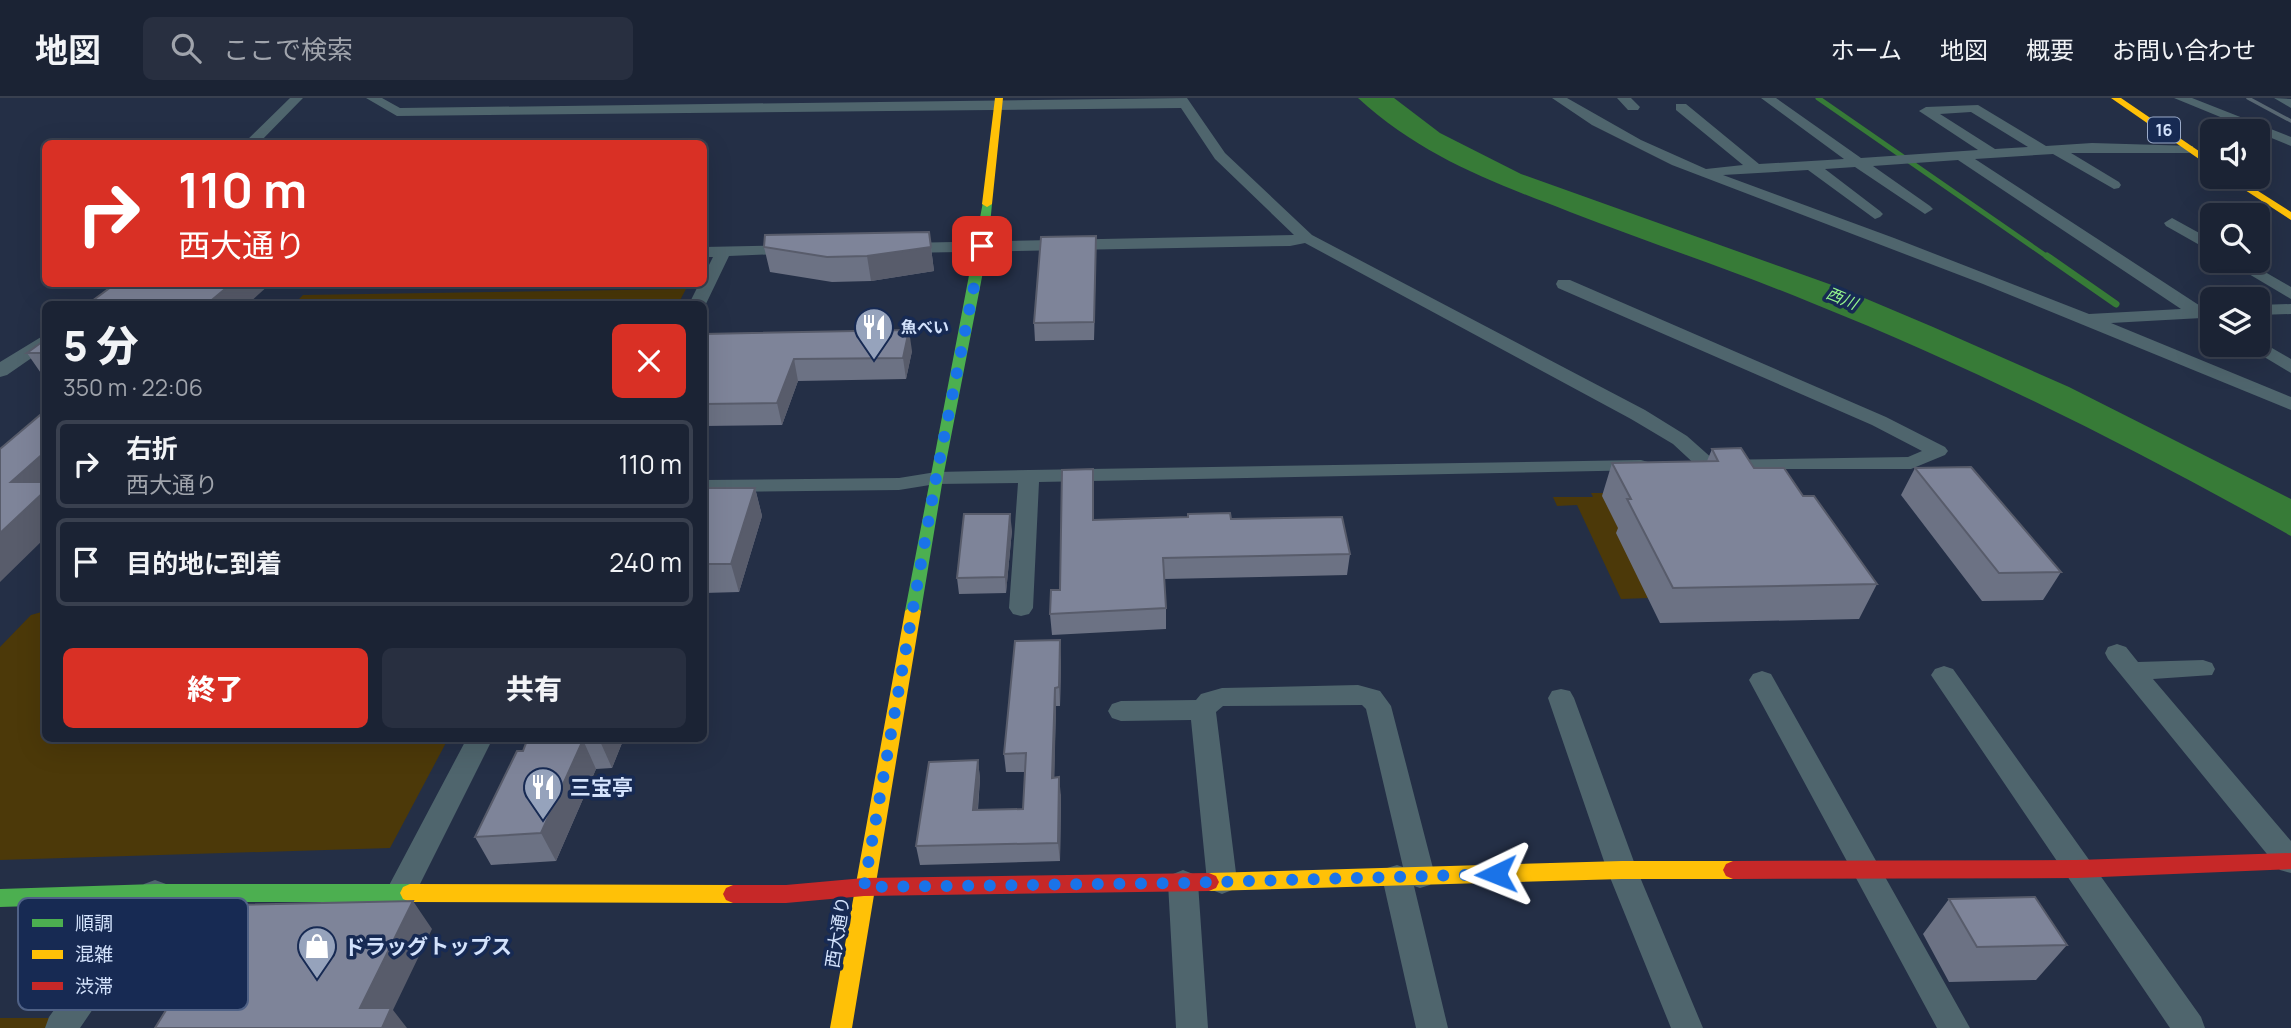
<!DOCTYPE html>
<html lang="ja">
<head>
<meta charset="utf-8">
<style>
	body { margin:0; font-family:Manrope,"Noto Sans JP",sans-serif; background:#282f40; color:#f1f3f6; height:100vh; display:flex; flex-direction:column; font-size:26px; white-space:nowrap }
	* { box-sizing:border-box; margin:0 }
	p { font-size:23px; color:#a0a4ac }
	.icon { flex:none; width:38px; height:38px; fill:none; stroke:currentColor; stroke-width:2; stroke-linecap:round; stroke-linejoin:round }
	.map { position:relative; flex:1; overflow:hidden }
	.sheet { position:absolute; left:42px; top:203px; width:665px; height:441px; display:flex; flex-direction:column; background:#1b2334; border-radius:10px; box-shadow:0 7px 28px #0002,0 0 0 2px #39404f }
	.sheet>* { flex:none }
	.guide { position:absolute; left:42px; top:42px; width:665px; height:147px; border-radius:10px; box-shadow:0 7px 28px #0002,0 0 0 2px #39404f; background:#d93025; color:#fff; overflow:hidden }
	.tools { position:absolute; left:2200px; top:21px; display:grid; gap:14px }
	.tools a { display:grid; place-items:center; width:70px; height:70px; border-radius:10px; background:#1b2334; box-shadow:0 7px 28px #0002,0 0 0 2px #39404f; font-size:35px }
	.pin { position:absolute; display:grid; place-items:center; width:60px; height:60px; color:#fff; margin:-30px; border-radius:14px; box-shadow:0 4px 10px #0006 }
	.me { position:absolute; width:77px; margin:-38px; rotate:268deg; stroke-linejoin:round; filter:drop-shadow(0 0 5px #0008) }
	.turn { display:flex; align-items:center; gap:24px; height:147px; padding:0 21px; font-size:32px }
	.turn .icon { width:91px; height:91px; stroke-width:2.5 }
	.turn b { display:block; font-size:49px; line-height:60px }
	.round { display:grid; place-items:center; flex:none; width:74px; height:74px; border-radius:10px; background:#282f40 }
	.headline { display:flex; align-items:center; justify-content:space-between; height:119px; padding:0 21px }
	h1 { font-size:42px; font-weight:800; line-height:52px }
	.cta { display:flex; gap:14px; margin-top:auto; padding:14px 21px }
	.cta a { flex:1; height:80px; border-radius:10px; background:#d93025; color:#fff; font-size:28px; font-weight:800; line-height:80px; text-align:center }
	.cta a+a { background:#282f40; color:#f1f3f6 }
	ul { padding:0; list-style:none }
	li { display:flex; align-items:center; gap:21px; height:88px; margin:0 14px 10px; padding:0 7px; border:4px solid #39404f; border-radius:10px }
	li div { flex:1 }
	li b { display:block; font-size:26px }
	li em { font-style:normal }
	header { display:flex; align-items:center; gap:42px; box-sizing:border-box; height:98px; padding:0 35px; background:#1b2334; border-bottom:2px solid #39404f }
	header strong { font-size:33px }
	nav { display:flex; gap:38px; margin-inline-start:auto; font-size:24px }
	.search { width:490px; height:63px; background:#282f40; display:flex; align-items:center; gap:18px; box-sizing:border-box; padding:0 24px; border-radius:10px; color:#a0a4ac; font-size:26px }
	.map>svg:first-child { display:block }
	.green { fill:#4c3909 }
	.water { fill:#377b37 }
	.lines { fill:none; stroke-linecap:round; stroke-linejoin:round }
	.stream-far1 { stroke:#377b37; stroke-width:5 }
	.stream { stroke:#377b37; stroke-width:7 }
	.street { fill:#4f656d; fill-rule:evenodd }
	.fast { fill:#4caf50; fill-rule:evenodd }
	.slow { fill:#ffc107; fill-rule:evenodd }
	.jam { fill:#c62828; fill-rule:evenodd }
	.rail { stroke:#596873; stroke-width:3.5 }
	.wall { fill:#6c7284 }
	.shaded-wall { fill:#585c6b }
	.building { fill:#7e8499; stroke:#585c6b; stroke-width:2 }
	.route { stroke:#1a73e8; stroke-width:12; stroke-dasharray:0 21.6 }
	.labels { text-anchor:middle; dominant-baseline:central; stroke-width:7; stroke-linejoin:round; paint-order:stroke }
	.shield { fill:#172a53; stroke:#9babc9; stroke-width:2 }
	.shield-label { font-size:16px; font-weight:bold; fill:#d3e2fc }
	.far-water-label { font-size:16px; font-style:italic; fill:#94f48d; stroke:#172a53 }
	.far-poi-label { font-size:16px; font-weight:bold; fill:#d3e2fc; stroke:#172a53; text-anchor:start }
	.street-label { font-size:18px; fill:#d3e2fc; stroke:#172a53 }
	.near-poi-label { font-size:21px; font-weight:bold; fill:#d3e2fc; stroke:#172a53; text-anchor:start }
	.key { fill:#172a53; stroke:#4f6186; stroke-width:2 }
	.key-label { font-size:19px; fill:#d3e2fc }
</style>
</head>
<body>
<header>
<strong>地図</strong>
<div class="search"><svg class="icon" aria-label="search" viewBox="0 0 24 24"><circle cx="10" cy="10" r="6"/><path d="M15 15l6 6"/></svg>ここで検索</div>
<nav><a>ホーム</a><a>地図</a><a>概要</a><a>お問い合わせ</a></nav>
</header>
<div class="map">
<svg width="2291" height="930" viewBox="0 0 2291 930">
	<rect width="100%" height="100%" fill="#242f46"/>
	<path class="green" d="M686,191l-8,15h-384l9,-9z
		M1591,395h13l26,19 18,86 -27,1 -44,-94 -20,1 -4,-9h40z
		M45,513l1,127 402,1 -58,109 -390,12v-213l31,-32z
		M0,920h54l-7,10h-47z"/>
	<path class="water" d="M1358,0h36l46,35 81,41 322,115 90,38 136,60 222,112v37c-155,-87 -314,-167 -479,-233 -80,-33 -162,-60 -242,-91 -80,-31 -147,-55 -212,-114z"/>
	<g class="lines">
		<path class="stream-far1" d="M1818,0l231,160"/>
		<path class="stream" d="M2047,158l69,48"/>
		<path class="street" d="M290,0h13l-45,46h-15z
			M366,0h16l18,10 787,-10 38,55 87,82 333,175 42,26 27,24 194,-3 14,-6 -50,-26 -314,-137 -2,-4 2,-4h12l316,137 59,30 3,4 -3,4 -34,14h-211l-27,-25 -42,-25 -326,-176 -15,3 -387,7 -8,-5 8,-5 391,-8 -79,-76 -34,-51 -784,8z
			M1552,0h15l74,42 65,29 37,-4 -67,-55v-6h10l73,60 85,-5 -83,-61h15l85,60 117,-8 -59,-39 7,-4 52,-2 68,41 46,-3 101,3v6l-5,1h-117l48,29 2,3 -2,3 -5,1 -61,-35 -78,5 236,154 -9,5 -91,5 180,74v13l-308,-126 -311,-119 -80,-40zM1971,14l57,35 -33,2 -55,-35zM1958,62l223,149 -92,5 -195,-76 -171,-63 85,-5 67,49 5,-2 3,-3 -3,-3 -55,-42 30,-2 70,47 8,-5 -3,-3 -57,-40z
			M1617,0h14l9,9 -2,3h-10z
			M2174,0h18l99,39v9z
			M2274,0l17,1v9z
			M2172,120l40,22v12l-46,-26 -2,-3z
			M795,147l6,2 2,3 -2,3 -72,3 -25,52v-4h-15l10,-20h5v-9l9,-18h-9v-10z
			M2227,163h19l45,26v12z
			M2291,206v10l-33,1v-10z
			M46,236v14l-39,27 -7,2v-15z
			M2258,242l33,19v14l-40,-24 -3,-4h10z
			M1641,362l7,2 3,4 -3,4 -609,12 -6,126 -4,6 -8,2 -8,-2 -4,-6 9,-125 -82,1 -37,6 -195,2v-12l195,-2 37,-6 93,-2z
			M2117,546l9,3 12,15 65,-2 9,3 3,6 -3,6 -59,4 138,162v32l-11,-3 -172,-211 -3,-6 3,-6z
			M1944,568l9,3 248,348 4,11h-35l-235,-347 -4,-6 4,-6z
			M1762,573l9,3 199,354h-33l-188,-348 4,-6z
			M1358,587l22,6 11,15 44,170 -5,9 -10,3 -6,-2 34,142h-32l-34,-151 5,-9 10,-3 6,2 -37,-158 -4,-4 -139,1 -7,6 21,169 -5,9 -10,4 -10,-4 -5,-9 -16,-161 -70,1 -9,-3 -4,-7 4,-7 9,-3 75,-1 5,-6 21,-6z
			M1561,591l9,2 4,7 63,172 66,158h-32l-64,-158 -59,-172 4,-7z
			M467,640h26l-82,164 -11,4 -11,-4 -4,-9z
			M1183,772l10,4 5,9 10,145h-32l-8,-145 5,-9z
			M155,782l11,4 4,9 -4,9 -86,126h-35l4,-11 95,-133z"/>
		<path class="fast" d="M983,104l9,2 -4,42 -45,232 -22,133 -8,6 -8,-6z
			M155,786h255l7,3 3,6 -3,6 -7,3h-255l-155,5v-18z"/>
		<path class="slow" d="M995,0h8l-11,106 -5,3 -5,-3z
			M2111,0h10l91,62v8z
			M2225,79h11l55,35v8z
			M913,507l8,6 -69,417h-22l75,-417z
			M1622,763h111l7,3 3,6 -3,6 -7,3h-111l-413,12 -7,-3 -3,-6 3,-6 7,-3z
			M410,786l323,1 7,3 3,6 -3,6 -7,3 -323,-1 -7,-3 -3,-6 3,-6z"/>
		<path class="jam" d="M2291,755v16l-214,9 -344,1 -7,-3 -3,-6 3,-6 7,-3 344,-1z
			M1209,775l7,3 3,6 -3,6 -7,3 -345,5 -78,7h-53l-7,-3 -3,-6 3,-6 7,-3h53l78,-7z"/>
		<path class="rail" d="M2248,0l43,23"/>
	</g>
	<path class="wall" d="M929,134l5,39 -63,10 -39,1 -62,-10 -6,-25z
		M1096,138l-2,104 -59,1 -1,-18z
		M704,236l208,17 -6,28 -108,2 -16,44 -78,1z
		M27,255h19v26h-1z
		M1712,351l42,19 49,28 74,88 -18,35 -199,4 -44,-90 2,-5 -16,-32 10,-33 95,-2z
		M1915,370l146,104 -18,28 -61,1 -81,-106z
		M704,390h51l7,28 -23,76 -35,1z
		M1231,421l119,35 -3,21 -183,4 2,29v21l-114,6 -2,-21 10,-24 34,-70z
		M1012,432l-6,63 -47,1 -2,-16z
		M1061,561l-1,47h-4l-2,72 7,18 -1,65 -140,4 -4,-19 62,-86 2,19 -2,31 45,-1 2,-37h-19l-2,-18z
		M528,640h96l-12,30 -16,1 -40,92 -65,4 -16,-28 48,-86z
		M1949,801l118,46 -31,35 -87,2 -26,-48z"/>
	<path class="shaded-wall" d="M929,134l5,39 -63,10 -4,-25z
		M1096,138v16l-2,88v-18z
		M231,186h39l-22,20h-41z
		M909,232l3,21 -6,28 -3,-21z
		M794,261l4,22 -16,44 -5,-22z
		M46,353v86l-46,45v-49l11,-51z
		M755,390l7,28 -23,76 -8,-28z
		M1010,416l2,16 -6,63 -1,-16z
		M1060,542l1,19 -1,47 -1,-19z
		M1055,590l1,18 -2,90 -2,-18z
		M600,640h24l-12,30 -13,-29z
		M583,642l13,29 -40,92 -15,-28z
		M978,662l2,19 -4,50 -3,-19z
		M1059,679l2,19 -1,65 -2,-18z
		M413,803l19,28 -39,81 14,18h-31l-16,-20z"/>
	<path class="building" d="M929,134l2,15 -64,9 -40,1 -63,-10 1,-12z
		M1096,138l-2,86 -60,1 7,-86z
		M115,186h116l-24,20h-119z
		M909,232l-6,28 -109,1 -17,44 -73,1v-70z
		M46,241v14h-19z
		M46,312v41l-35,31h35v8l-46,43v-84z
		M1741,350l13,20h30l19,28h11l63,88 -204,4 -46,-89h4l-19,-36 106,-2 -6,-12z
		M1971,369l90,105 -62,1 -84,-105z
		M1093,371v51l95,-3v-3l42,-1 1,6 111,-2 8,37 -187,4 3,50 -116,6 1,-24h9l2,-120z
		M704,390h51l-24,76h-27z
		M964,416h46l-5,63 -48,1z
		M1060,542l-1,47 -4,1 -3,90 7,-1 -1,66 -142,3 13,-84 49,-2 -5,50 50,-1 3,-56 -22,1 11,-113z
		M528,640h72l-1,1 -16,1 -42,93 -66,4 42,-86h6z
		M2035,799l32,48 -90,2 -28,-48z
		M413,803l-53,107h31l-9,20h-227l76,-123z"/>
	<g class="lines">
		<path class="route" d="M982,148l-46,232 -72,409 319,-4 313,-9"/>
	</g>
	<defs>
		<symbol id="restaurant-pin" viewBox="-11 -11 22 30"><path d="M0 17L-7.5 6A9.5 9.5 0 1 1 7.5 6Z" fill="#96a3bc" stroke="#172a53"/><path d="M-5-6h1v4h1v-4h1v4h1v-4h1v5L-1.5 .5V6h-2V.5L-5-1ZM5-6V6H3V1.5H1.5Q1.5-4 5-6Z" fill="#fff"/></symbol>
		<symbol id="shop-pin" viewBox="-11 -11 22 30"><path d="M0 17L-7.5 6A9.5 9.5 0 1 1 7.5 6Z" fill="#96a3bc" stroke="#172a53"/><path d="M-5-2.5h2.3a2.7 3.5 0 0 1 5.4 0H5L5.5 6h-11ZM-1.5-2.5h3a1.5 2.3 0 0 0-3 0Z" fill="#fff"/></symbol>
	</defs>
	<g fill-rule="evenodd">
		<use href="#restaurant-pin" x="852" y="207" width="44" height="60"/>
		<use href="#restaurant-pin" x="521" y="667" width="44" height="60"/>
		<use href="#shop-pin" x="295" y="826" width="44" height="60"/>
	</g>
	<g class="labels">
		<rect class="shield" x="2148" y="19.5" width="32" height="25" rx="5"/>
		<g class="shield-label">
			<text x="2164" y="32">16</text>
		</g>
		<g class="far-water-label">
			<text transform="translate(1842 200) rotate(23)">西川</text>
		</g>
		<g class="far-poi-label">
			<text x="901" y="229">魚べい</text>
		</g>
		<g class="street-label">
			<text transform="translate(837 834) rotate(-81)">西大通り</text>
		</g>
		<g class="near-poi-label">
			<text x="570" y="689">三宝亭</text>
			<text x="344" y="848">ドラッグトップス</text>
		</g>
	</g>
	<rect x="18" y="800" width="230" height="112" rx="10" class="key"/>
	<rect x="32" y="821" width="31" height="8" fill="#4caf50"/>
	<rect x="32" y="852" width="31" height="9" fill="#ffc107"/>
	<rect x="32" y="884" width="31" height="8" fill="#c62828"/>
	<g class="key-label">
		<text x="75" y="832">順調</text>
		<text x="75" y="863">混雑</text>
		<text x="75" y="895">渋滞</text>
	</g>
</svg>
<div class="tools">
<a><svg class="icon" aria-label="sound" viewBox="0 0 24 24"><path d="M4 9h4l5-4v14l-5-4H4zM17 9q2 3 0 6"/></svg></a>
<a><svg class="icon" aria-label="search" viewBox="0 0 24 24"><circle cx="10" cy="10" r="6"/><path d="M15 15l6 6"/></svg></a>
<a><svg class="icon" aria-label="layers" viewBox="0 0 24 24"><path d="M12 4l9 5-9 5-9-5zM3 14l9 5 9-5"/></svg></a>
</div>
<div class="pin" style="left:982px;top:148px;background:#d93025"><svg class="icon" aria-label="arrive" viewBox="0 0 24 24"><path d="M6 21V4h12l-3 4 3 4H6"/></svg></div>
<svg class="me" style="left:1496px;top:776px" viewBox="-20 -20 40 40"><path d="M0-17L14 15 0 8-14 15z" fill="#1a73e8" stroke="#fff" stroke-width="4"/></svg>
<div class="guide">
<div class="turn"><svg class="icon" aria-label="right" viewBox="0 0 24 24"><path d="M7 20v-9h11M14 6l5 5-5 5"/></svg><div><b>110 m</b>西大通り</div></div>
</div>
<section class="sheet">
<div class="headline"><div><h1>5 分</h1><p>350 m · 22:06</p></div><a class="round" style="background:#d93025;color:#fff"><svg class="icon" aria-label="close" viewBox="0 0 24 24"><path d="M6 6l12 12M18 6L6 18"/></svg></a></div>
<ul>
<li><svg class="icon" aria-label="right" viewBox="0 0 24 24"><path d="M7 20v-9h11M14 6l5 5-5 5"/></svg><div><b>右折</b><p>西大通り</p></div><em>110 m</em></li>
<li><svg class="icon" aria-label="arrive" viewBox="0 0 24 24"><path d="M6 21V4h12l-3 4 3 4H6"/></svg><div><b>目的地に到着</b></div><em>240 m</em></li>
</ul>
<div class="cta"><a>終了</a><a>共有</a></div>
</section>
</div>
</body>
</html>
